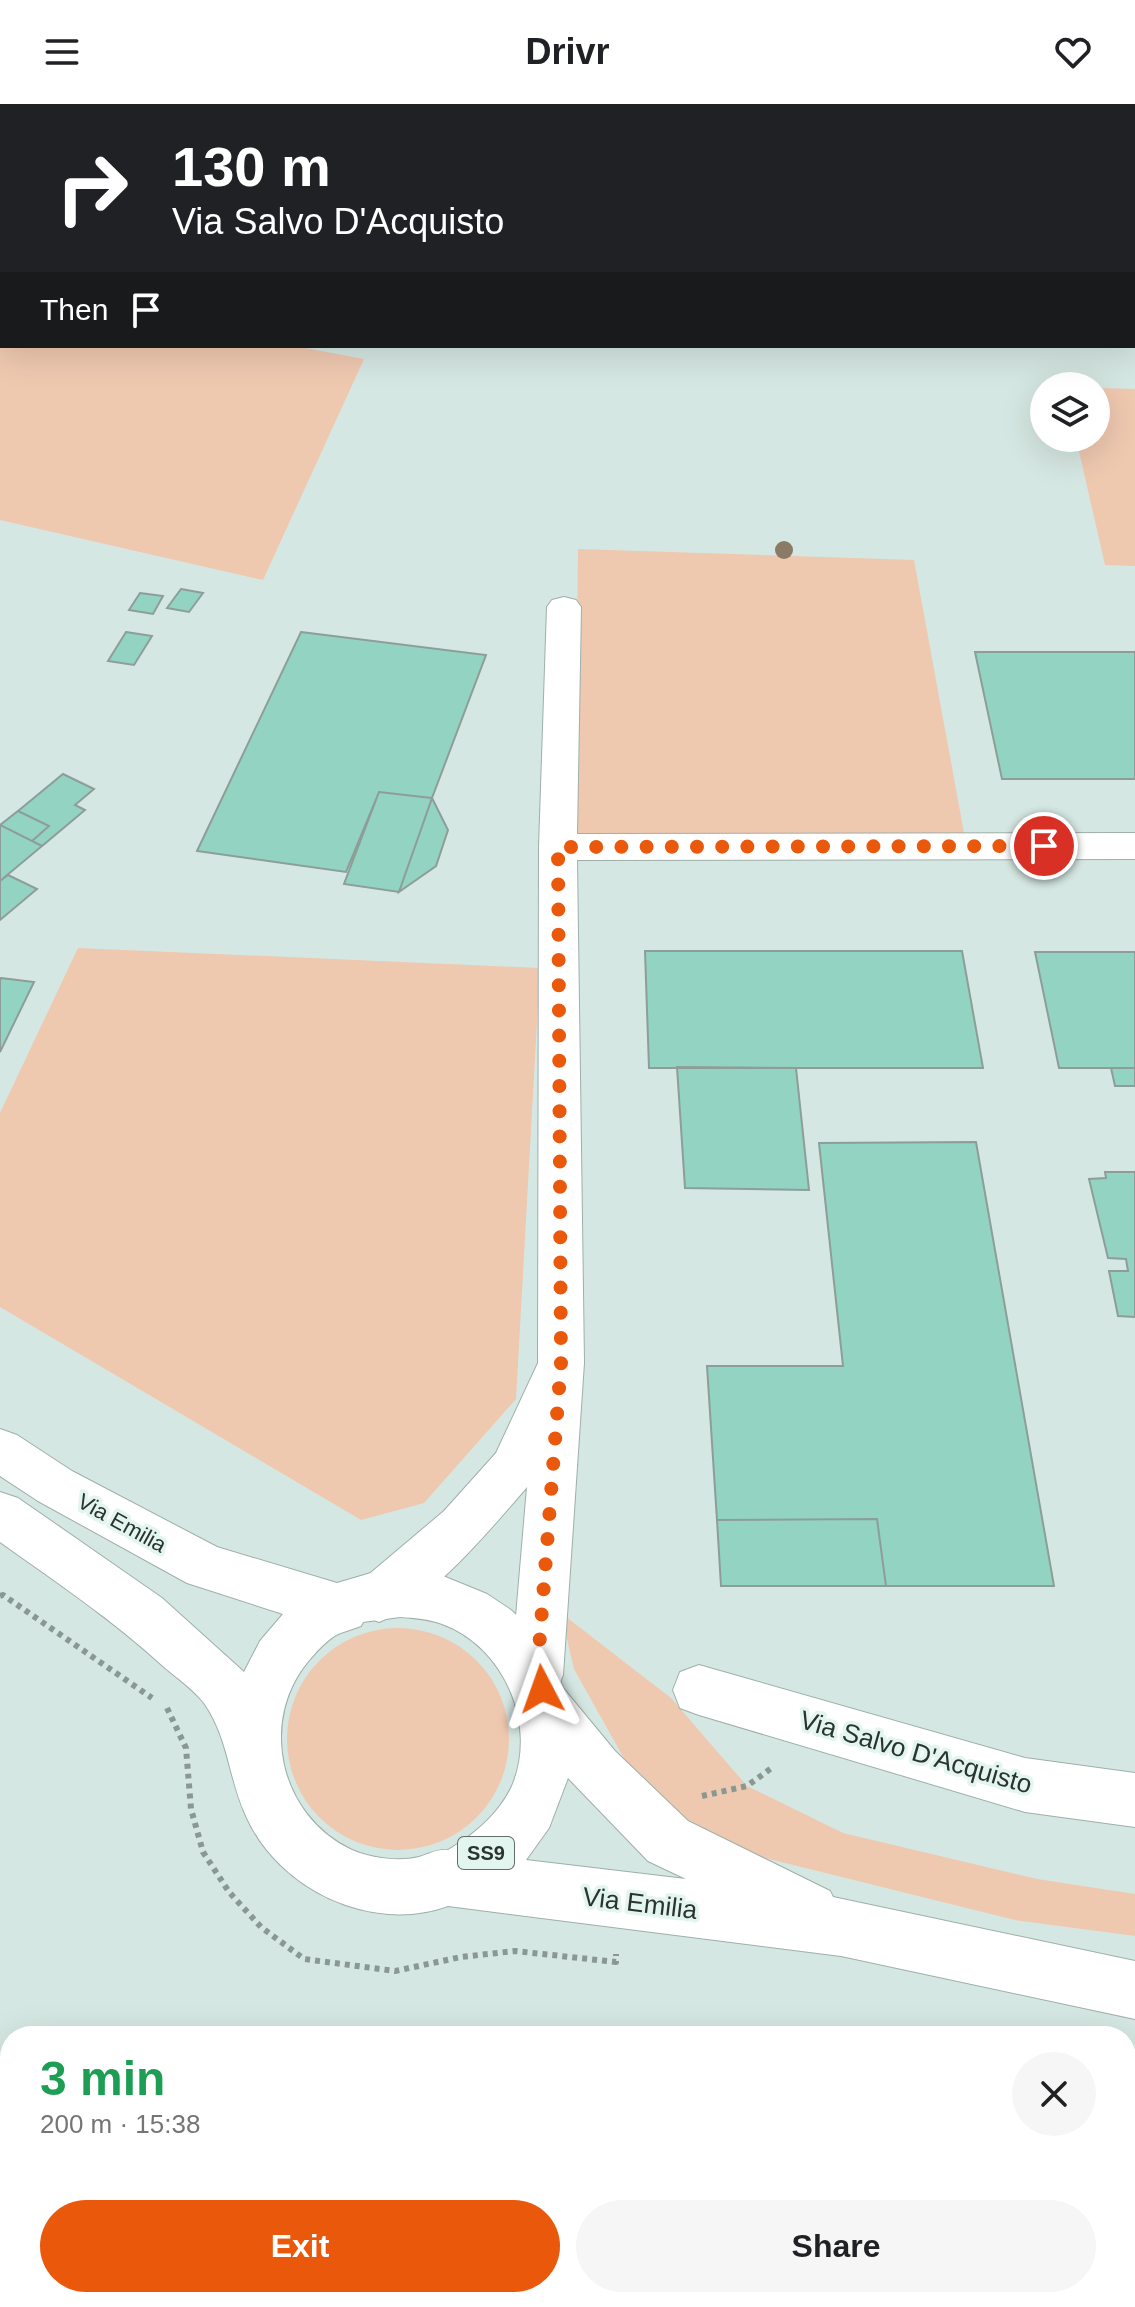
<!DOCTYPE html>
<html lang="en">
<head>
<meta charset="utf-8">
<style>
	body { margin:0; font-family:Helvetica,sans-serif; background:#f6f6f6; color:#202124; height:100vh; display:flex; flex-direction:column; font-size:30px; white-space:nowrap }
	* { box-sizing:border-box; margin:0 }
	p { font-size:26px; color:#757577 }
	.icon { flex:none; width:44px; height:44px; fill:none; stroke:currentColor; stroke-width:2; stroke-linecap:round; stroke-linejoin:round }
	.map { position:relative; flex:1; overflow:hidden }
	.sheet { position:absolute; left:0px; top:1922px; width:1136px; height:282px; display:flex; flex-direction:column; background:#fff; border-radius:32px 32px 0 0; box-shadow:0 8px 32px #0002 }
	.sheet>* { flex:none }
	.hud { position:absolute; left:0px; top:0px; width:1136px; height:244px; box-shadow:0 8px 32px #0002; background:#202124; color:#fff; overflow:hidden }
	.controls { position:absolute; left:1030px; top:268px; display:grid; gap:16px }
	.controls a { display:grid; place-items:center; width:80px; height:80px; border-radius:50%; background:#fff; box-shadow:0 8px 32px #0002; font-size:40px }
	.pin { position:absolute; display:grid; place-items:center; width:68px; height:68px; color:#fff; margin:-34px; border:4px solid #fff; border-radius:50%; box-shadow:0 2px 8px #0007 }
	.me { position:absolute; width:88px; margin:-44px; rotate:356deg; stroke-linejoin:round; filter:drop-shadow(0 0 6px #0008) }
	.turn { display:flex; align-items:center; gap:28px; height:168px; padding:0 40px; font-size:36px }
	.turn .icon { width:104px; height:104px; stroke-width:2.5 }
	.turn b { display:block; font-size:56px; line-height:68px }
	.then { display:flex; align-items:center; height:76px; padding:0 40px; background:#0003; gap:16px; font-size:30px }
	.round { display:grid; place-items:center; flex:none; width:84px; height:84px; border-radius:42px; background:#f6f6f6 }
	.head { display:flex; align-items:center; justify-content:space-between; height:136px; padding:0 40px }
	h1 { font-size:48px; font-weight:700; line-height:60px; color:#1e9e55 }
	.button { display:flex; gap:16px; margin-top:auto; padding:16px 40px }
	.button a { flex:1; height:92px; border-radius:48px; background:#ea580c; color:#fff; font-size:32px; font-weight:700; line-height:92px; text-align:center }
	.button a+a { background:#f6f6f6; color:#202124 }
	header { display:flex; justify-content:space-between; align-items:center; height:104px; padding:0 40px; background:#fff; font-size:36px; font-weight:700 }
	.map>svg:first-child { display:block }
	.green { fill:#efc8b0 }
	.building { fill:#93d3c2; stroke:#8d9e99; stroke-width:2 }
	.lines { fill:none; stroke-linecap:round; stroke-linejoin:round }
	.minor-casing { stroke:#9eafaa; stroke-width:2 }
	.major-casing { stroke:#9eafaa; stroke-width:2 }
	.path { stroke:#8a9894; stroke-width:6; stroke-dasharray:5 5; stroke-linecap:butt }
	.minor { fill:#fff; fill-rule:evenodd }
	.major { fill:#fff; fill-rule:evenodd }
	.tree { fill:#8a7a66 }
	.route { stroke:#ea580c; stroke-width:14; stroke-dasharray:0 25.2 }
	.labels { text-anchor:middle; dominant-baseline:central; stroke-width:7; stroke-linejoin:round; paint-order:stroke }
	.shield { fill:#e2f5ef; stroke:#626d69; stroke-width:2 }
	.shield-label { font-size:20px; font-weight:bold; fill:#2b3330 }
	.street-label { font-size:22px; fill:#2b3330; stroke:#e2f5ef }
	.near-street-label { font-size:26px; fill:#2b3330; stroke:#e2f5ef }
</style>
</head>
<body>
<header><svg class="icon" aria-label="menu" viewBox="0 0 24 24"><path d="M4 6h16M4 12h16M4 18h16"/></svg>Drivr<svg class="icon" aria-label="heart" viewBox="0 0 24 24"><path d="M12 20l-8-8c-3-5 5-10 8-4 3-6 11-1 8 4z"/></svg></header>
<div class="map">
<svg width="1135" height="2203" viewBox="0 0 1135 2203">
	<rect width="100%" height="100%" fill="#d5e7e2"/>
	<path class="green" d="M0,187l2,55h293l69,13 -101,221 -263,-60z
		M1096,284l39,1v177l-30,-1 -29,-127h20z
		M578,445l336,11 50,273 -389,4z
		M78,844l462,20 -24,431 -92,104 -63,17 -361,-213v-194z
		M561,1509l110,85 76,88 96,47 194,46 98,15v42l-120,-16 -262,-65 -108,-59 -71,-127z
		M287 1635a111 111 0 1 1 222 0a111 111 0 1 1-222 0Z"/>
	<path class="building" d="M26,0h181l-183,2z
		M245,0h194l-196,2z
		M181,485l22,4 -14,19 -22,-4z
		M140,489l23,3 -10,18 -24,-4z
		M126,528l26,4 -18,29 -26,-4z
		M301,528l185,23 -54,143 -53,-6 -33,80 -149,-21z
		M975,548h160v127h-133z
		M63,670l31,15 -19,16 10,5 -43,36 -10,-5 17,-15 -31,-15z
		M379,688l53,6 -33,94 -55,-8z
		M432,694l16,32 -12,36 -37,26z
		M18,707l31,15 -17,15 -32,-16z
		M0,721l42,21 -42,35z
		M8,771l29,14 -37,31v-39z
		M645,847h317l21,117h-334z
		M1035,848h100v116h-76z
		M1,874l33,4 -34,70v-72z
		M677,963l119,1 13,122 -124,-2z
		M1111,964h24v18h-20z
		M976,1038l78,444h-168l-9,-67 -160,1 -10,-154h136l-24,-223z
		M1105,1068h30v145l-17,-1 -9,-45h19l-2,-12 -18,-1 -19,-79 17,-1z
		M877,1415l9,67h-165l-4,-66z"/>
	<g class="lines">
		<defs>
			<path id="minor" d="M564,493l12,3 5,7 -4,227 558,-1v26l-558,1 7,503 -21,312 -7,18 -19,7 -19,-7 -7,-18 16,-188c-35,41 -98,116 -148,135l-18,-7 -8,-17 8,-17 83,-70 52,-58 42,-90 1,-516 8,-240 5,-7z
				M699,1561l326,93 110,15v54l-110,-15 -326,-97 -19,-7 -7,-18 7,-18z"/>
			<path id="major" d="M0,1325l17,6 55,36 145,76 120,36 34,-10 43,-2 29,5 44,18 24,16 21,20 16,23 15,35 52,63 73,70 142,70 3,6 302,64v58l-294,-63 -393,-50c-77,28 -170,-17 -202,-90 -18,-39 -17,-77 -42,-113 -10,-13 -27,-25 -40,-36 -51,-47 -108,-85 -164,-125v-50l18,6 144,100 82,74 16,-31 23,-27 -96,-31 -149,-82 -38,-25zM400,1513c14,1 29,2 42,7 62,22 96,101 70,162 -13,28 -38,49 -64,64 -12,-1 -18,4 -29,7 -20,5 -49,1 -67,-7 -73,-34 -95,-131 -41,-192 7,-8 17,-19 27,-24 7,-3 16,-5 23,-8l2,-4zM568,1674l80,83 38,18 -160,-19 23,-32z"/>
		</defs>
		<use href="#minor" class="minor-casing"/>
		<use href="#major" class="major-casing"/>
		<path class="path" d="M0,1492l3,-1 149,103
			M167,1604l19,40 5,61 12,43 26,40 32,35 43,32 91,12 66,-14 54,-6 101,11v-8
			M702,1692l45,-10 26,-19"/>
		<use href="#minor" class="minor"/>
		<use href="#major" class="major"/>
	</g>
	<circle class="tree" cx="784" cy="446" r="9"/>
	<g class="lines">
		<path class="route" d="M542,1585l-5,-14 24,-312 -3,-516 486,-1"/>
	</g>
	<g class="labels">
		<rect class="shield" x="458" y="1733" width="56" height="32" rx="6"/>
		<g class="shield-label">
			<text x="486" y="1749">SS9</text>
		</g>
		<g class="street-label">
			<text transform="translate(122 1419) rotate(29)">Via Emilia</text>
		</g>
		<g class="near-street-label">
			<text transform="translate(916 1648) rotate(16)">Via Salvo D'Acquisto</text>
			<text transform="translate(640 1799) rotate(7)">Via Emilia</text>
		</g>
	</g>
</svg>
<div class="controls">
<a><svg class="icon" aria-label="layers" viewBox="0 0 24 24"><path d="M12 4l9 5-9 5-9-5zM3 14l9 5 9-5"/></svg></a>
</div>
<div class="pin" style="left:1044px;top:742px;background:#d93025"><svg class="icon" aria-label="arrive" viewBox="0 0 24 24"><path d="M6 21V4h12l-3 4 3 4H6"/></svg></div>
<svg class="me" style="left:542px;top:1585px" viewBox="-20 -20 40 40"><path d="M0-17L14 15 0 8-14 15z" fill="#ea580c" stroke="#fff" stroke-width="4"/></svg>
<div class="hud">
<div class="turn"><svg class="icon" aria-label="right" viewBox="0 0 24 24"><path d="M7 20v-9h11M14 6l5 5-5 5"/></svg><div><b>130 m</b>Via Salvo D'Acquisto</div></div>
<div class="then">Then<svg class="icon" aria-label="arrive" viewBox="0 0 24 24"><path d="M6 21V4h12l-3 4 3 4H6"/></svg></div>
</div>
<section class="sheet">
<div class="head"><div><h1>3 min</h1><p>200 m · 15:38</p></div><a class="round"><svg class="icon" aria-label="close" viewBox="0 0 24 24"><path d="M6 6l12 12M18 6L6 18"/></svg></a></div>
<div class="button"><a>Exit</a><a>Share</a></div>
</section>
</div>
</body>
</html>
